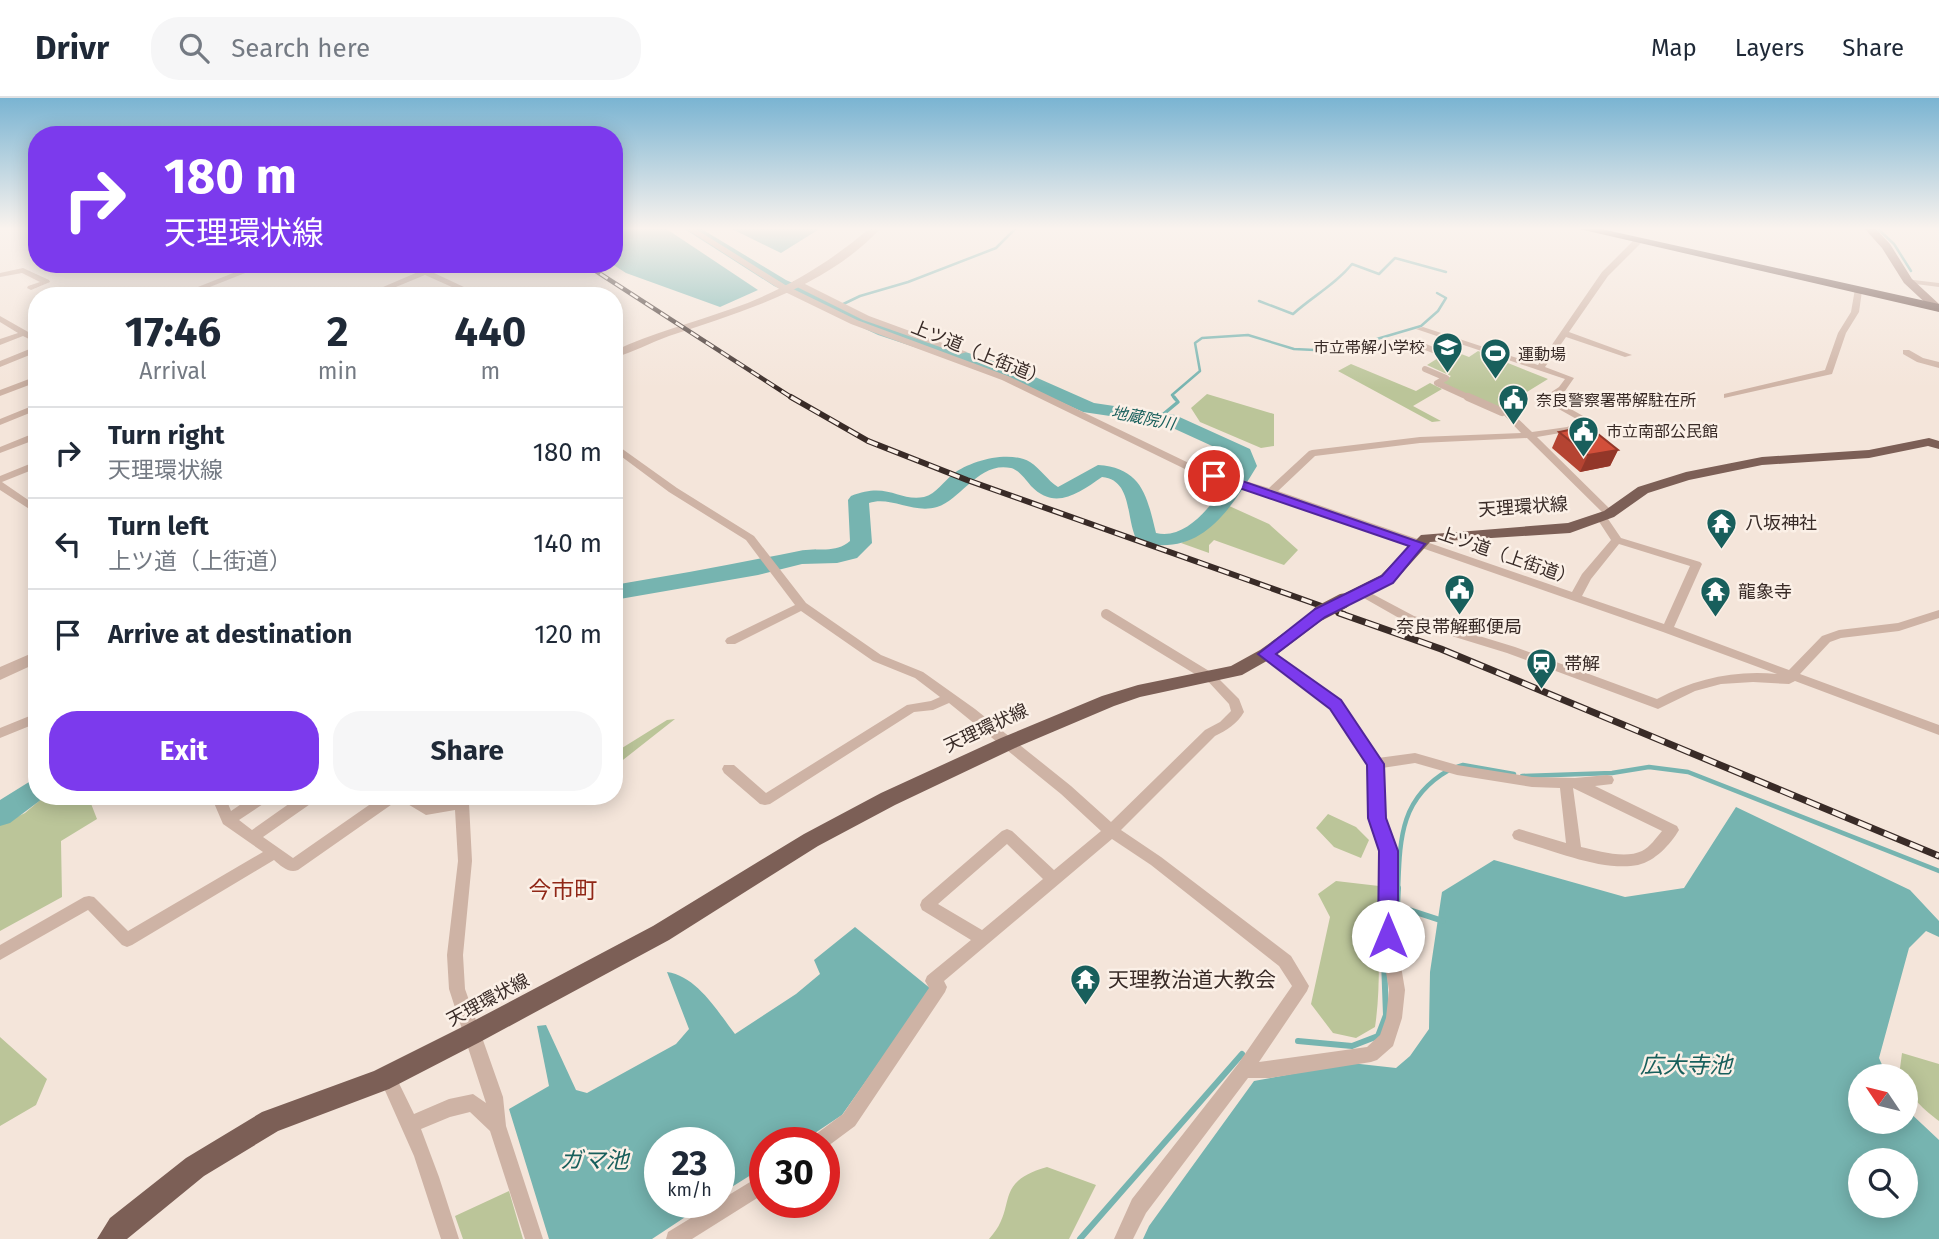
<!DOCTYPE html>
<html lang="en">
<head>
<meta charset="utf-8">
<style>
	body { margin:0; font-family:"Fira Sans","Noto Sans JP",sans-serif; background:#f6f6f7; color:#1f2937; height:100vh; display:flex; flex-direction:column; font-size:26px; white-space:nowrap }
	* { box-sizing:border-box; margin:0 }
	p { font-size:23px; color:#747a83 }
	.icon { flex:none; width:38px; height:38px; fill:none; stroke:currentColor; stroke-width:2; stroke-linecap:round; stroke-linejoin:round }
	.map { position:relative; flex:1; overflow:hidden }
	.details { position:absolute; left:28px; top:189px; width:595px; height:518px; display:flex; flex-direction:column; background:#fff; border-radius:28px; box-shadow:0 4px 18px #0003 }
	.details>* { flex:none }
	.banner { position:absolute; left:28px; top:28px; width:595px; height:147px; border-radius:28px; box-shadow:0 4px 18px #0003; background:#7c3aed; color:#fff; overflow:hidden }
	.needle { width:46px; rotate:305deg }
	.controls { position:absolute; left:1848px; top:966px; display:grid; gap:14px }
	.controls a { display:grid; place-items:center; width:70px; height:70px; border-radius:50%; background:#fff; box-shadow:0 4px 18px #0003; font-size:35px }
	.speed { position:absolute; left:644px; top:1029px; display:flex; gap:14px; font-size:35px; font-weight:700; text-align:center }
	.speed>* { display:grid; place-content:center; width:91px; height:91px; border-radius:50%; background:#fff; box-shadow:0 4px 18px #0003; line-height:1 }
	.speed small { font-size:18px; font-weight:400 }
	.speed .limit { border:10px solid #d22; background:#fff; color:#111 }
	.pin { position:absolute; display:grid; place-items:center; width:60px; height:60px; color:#fff; margin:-30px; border:4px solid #fff; border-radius:50%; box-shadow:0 2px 7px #0007 }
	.me { position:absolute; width:77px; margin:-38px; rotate:0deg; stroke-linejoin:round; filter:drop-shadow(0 0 5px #0008) }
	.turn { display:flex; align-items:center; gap:24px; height:147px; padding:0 21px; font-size:32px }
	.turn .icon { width:91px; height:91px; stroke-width:2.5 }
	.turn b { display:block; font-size:49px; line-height:60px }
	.eta { display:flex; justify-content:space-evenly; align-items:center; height:119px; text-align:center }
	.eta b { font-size:42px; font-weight:700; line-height:49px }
	.action { display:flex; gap:14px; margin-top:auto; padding:14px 21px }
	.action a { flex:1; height:80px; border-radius:28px; background:#7c3aed; color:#fff; font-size:28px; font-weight:700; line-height:80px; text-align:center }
	.action a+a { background:#f6f6f7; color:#1f2937 }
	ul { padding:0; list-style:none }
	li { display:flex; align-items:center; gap:21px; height:91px; padding:0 21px; border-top:2px solid #e0e1e3 }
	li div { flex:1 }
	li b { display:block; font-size:26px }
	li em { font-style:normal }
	header { display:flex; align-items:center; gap:42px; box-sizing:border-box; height:98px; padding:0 35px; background:#fff; border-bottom:2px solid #e0e1e3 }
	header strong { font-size:33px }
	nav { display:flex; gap:38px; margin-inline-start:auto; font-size:24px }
	.search { width:490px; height:63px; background:#f6f6f7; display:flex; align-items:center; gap:18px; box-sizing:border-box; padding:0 24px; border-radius:28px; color:#747a83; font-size:26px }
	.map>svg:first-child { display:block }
	.green { fill:#bbc599 }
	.water { fill:#76b4b0; fill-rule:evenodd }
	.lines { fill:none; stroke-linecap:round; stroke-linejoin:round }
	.stream-far3 { stroke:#76b4b0; stroke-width:2.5 }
	.stream-far2 { stroke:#76b4b0; stroke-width:3.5 }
	.stream-far1 { stroke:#76b4b0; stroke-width:4.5 }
	.stream { stroke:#76b4b0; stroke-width:6 }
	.river { fill:#76b4b0; fill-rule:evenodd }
	.pedestrian-far2 { stroke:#ceb3a5; stroke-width:6 }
	.pedestrian-far1 { stroke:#ceb3a5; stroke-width:8 }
	.pedestrian { stroke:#ceb3a5; stroke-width:10 }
	.minor { fill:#ceb3a5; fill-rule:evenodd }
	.tertiary { fill:#ceb3a5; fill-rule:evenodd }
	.secondary { fill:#a28176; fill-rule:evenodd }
	.primary { fill:#7c5f56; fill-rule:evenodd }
	.trunk { fill:#6c514a; fill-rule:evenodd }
	.rail-far2-casing { stroke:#392b27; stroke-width:4.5 }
	.rail-far1-casing { stroke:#392b27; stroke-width:6 }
	.rail-casing { stroke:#392b27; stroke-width:7 }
	.rail-far2 { stroke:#fbf0e7; stroke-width:2.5; stroke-dasharray:9; stroke-linecap:butt }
	.rail-far1 { stroke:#fbf0e7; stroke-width:3.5; stroke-dasharray:11; stroke-linecap:butt }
	.rail { stroke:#fbf0e7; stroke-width:4.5; stroke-dasharray:14; stroke-linecap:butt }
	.primary-bridge { stroke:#7c5f56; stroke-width:15 }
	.wall { fill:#b54432 }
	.shaded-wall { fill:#933729 }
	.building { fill:#d24f3a; stroke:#933729; stroke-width:2 }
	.route { fill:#7c3aed; stroke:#51269a; stroke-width:2 }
	.labels { text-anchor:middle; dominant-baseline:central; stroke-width:5; stroke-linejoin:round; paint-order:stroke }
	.far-poi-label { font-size:16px; fill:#392b27; stroke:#fbf0e7; text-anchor:start }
	.far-water-label { font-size:16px; font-style:italic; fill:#185f5c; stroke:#fbf0e7 }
	.street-label { font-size:18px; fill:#392b27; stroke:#fbf0e7 }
	.poi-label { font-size:18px; fill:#392b27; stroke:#fbf0e7; text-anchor:start }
	.near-poi-label { font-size:21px; fill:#392b27; stroke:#fbf0e7; text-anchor:start }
	.near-neighbourhood-label { font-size:23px; fill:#902717; stroke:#fbf0e7 }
	.near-water-label { font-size:23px; font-style:italic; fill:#185f5c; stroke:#fbf0e7 }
</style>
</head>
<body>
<header>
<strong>Drivr</strong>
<div class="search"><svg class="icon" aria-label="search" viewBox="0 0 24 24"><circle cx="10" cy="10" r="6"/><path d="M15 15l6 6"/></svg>Search here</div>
<nav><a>Map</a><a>Layers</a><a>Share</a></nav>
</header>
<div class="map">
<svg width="1939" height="1141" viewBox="0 0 1939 1141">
	<rect width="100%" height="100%" fill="#f4e5da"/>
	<path class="green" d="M1451,252l18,7 9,-6 70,28 -49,30 -57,-26 9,-7 -24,-11z
		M1351,266l65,27 14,-8 12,6 -29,17 28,15 -9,1 -94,-51z
		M1207,296l67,20v32l-13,2 -61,-26 -9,-14z
		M1227,407l42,19 29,26 -14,15 -70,-25 -5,5v8l-28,-10 20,-10z
		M675,621l-61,48v-14l53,-33z
		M45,698h43l9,23 -36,22 1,56 -62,34v-106l25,-12z
		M1328,716l28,13 13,13 -8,18 -27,-11 -18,-19z
		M1336,783l43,5c-2,47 3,95 -4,141l-19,11 -23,-5 -22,-29 19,-87 -12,-23z
		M0,939l47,42 -11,26 -36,21z
		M1902,955l37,11v57c-14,-11 -33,-25 -33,-45h-7z
		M1047,1069l49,18 -27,54h-80c30,-32 2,-56 58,-72z
		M509,1093l14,48h-60l-8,-23z"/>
	<path class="water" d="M614,130h51l93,62 -38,17 -94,-34 -14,-9z
		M730,130h91l-40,25z
		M1736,709l174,83 29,31v16l-13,-6 -17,17 -30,110 8,18h-27v46h46v-13l33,31v99h-796l6,-13 105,-145 97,-18 45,5 14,-12 19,-27 1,-57 12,-80 52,-32 131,37 59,-9zM1860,1062h46v46h-46z
		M855,829l76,62 -89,126 -42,28h-35v23l-46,29v-52h-59v59h48l-56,37h-103l-40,-130 40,-23 -12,-60 9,-1 30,65 11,3 89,-49 13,-15 -22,-57c30,4 51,40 68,62l61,-40 24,-20 -6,-14z"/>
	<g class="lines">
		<path class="stream-far3" d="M1877,130l17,16 17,27
			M1259,203l34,13c20,-18 43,-30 59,-50l27,10 16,-16 51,14
			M835,210l25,-12 48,-14 88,-34 20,-20
			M1175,301l-3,-4 28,-24 -5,-28 7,-5 46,-3 46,14 42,2 85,-25 17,-15 8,-13 -9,-5"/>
		<path class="stream-far2" d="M1160,319l18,-15 -4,-5"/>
		<path class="stream-far1" d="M1457,669l6,-2 51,9
			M1522,678l90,-3 37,-6 39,5 251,99
			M1398,792c2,-52 2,-92 51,-120"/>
		<path class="stream" d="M1398,790l-1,18 46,15
			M1298,943l54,5 26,-10 8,-21 -2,-54
			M1080,1141l162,-185"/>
		<path class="river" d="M683,130h17l86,52 104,47 127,42 77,34 81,12 75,34 7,17c-29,47 -57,92 -119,76 -13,-20 -4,-62 -36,-65 -23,16 -47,34 -71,9 -5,-6 -12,-16 -20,-18 -32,-7 -49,31 -74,39 -24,7 -46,-11 -68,-4l3,40 -15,15 -20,5 -35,1 -44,11 -144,25v-15c62,-10 124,-22 185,-34 19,-4 36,3 51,-10l-2,-41 3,-4c37,-15 48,6 73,1 12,-3 20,-16 29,-23 18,-14 57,-24 77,-12 11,7 17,18 28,25l40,-22c44,3 49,31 58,68 35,9 66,-42 81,-67l-3,-10 -70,-32 -81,-12 -78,-35 -127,-42 -104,-49z
			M37,679v19h9l-36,27 -10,3v-26z"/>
		<path class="pedestrian-far2" d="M1423,248l10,4
			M1425,271l21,9 -9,5 35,16"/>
		<path class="pedestrian-far1" d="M1468,299l34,15"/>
		<path class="pedestrian" d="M1106,516l105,64"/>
		<path class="minor" d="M685,130h9l93,58 70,34 151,56 187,90 74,22 40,-37 3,-1 108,-13 101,-4 -18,-19 5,-3 3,1 21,20 35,-5 13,-6 -39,-22 18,-12 6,-8 -149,-50 7,-2 115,38 64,-93 33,-33h6v4l-33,33 -39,56 63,23 -7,2 -59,-20 -21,30 29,11 -9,13 -12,8 39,22 -20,10 -35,6 76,75 1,2 -1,2h-7l15,22 79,24 2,2 -28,63 115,43 33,-34 17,-6 59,-7 41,-13v8l-40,13 -58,7 -11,4 -30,32 139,51v10l-144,-54 -6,3 -36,-2 -32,2 -26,7 -37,18 -151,-56 -101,-31 -51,-29 6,-4 4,1 49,26 101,31 142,52c38,-20 76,-29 120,-25l-114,-42 -396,-138 -80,-24 -185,-90 -151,-56 -70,-34zM1527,340l77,76 -7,1 -1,2 15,23 -29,34 -10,18 -294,-101 37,-35 105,-13zM1619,446l71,22 -26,58 -82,-28 9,-17z
			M256,166h12l-81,32h-12z
			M402,166h11l12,5 13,-5h11l-17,8 51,24h-11l-47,-21 -51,21h-12l56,-24z
			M23,170l26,12 1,2 -19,8 -4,-2 1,-2 12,-4 -18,-9 -22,4v-4z
			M1905,181l34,4v4l-31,-4h-3z
			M793,183h6l70,35 98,36 -7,2 -97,-34 -70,-35z
			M1855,191l7,2 -3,21 -13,21 -14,41 -108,24v-4l101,-24 13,-37 13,-21z
			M0,218l37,21v6l-14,-7 -23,9v-6l18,-6 -18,-11z
			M37,248v6l-37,15v-6z
			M1903,252h6l14,8 16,4v6l-22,-6 -14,-8z
			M37,278v6l-37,14v-6z
			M37,306v6l-37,15v-6z
			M37,334v7l-37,14v-6z
			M614,345l63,45 77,48 52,67 75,52 42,17 52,37 96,77 40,36 94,-92 15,-8 11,-11 -2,-7 -24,-26 2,-3h8l24,24 5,13c-7,12 -17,18 -29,24l-94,94 40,27 130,99 18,30 -2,5 -48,71 108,-15 13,-12 6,-17 3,-28 -9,-54 1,-85 -11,-33 -2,-53 -36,-57 -70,-51 -2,-3 2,-3h8l70,51 38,56 37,-5 42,12 75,12 43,1 32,-3 5,1 2,4 -2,4 -17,2 82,40 2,4c-9,15 -24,31 -41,35 -35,7 -85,-15 -119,-24l-5,-2 -2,-4 2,-4 5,-2 47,14 -6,-55 -28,-1 -75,-12 -42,-12 -33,5 2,50 11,33 1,85 9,54 -3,28 -9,28 -16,14 -6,2 -101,16h-22l-102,135 -13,26h-19l18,-40 106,-135 54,-78 -13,-20 -128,-101 -39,-26 -168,142 3,6 -2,5 -90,134 -31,23v-6h-15l3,-6 31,-23 86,-126 -4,-7 2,-5 44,-36 -49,-30 -2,-5 2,-5 80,-69 5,-2 5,2 42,39 47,-39 -40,-37 -112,-91 -16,7 -19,2 -144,92 -5,1 -5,-1 -36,-31 -2,-4 2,-4h10l32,28 141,-88 24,-4 9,-4 -25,-19 -42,-17 -72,-50 -66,33h-8l-2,-3 2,-3 68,-33 -49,-65 -77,-48 -55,-41zM1573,690l89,43c-6,7 -12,16 -20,20 -17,8 -44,0 -61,-4zM1007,746l36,35 -61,51 -44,-26z
			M37,363v7l-35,14 35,24v8l-37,-24v-14z
			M37,615v10l-37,15v-10z
			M211,698h14l6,15 22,-15h18l-2,4 -30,20 13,10 48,-34h18l-2,4 -53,37 30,21 89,-62h35l11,7 34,-5 5,1 2,4 3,58 -9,94 2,34 38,108 3,29 37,113h-18l-35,-108 -20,-19 -20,5 -29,12 18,48 20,62h-18l-27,-83 -35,-79 2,-6 6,-2 6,2 21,43 35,-15 24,-5 13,9 -37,-114 -2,-34 11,-94 -3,-51 -29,5 -25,-15 -1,-3 -2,3 -100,70c-9,4 -17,-4 -24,-10l-142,85 -5,2 -5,-2 -34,-35 -88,50v-15l84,-48 5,-1 5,1 34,34 135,-79 -40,-28z
			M765,1075v20l-73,46h-26l2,-7z"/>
		<path class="tertiary" d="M870,130h11c-56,60 -138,83 -212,108 -19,7 -36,16 -55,22v-7c38,-18 78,-28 117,-42 52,-18 98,-46 139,-81z
			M37,553v12l-37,17v-13z"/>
		<path class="secondary" d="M1864,130h11l15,16 22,35 27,25v7l-6,-1 -29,-27 -22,-35z"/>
		<path class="primary" d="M1929,340l10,3v8l-11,-3 -59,12 -107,7 -73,15 -41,13 -34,24 -44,16 -140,9 -37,41 -44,22h-12l-2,-4 2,-4 44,-22 40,-40 147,-12 36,-12 34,-24 48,-15 76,-15 107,-7z
			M1320,509l6,2 2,4 -2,4 -54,41 -30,17 -102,22 -26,9 -99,42 -120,57 -77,41 -149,94 -189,102 -91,47 -111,42 -74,45 -77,63h-30l13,-21 76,-60 76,-46 112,-41 90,-45 189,-100 151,-92 77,-41 120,-55 101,-42 36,-11 93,-19 29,-16z"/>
		<path class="trunk" d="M1575,130h22l342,76v8z"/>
		<defs>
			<path id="rail-far2" d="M585,166l209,135"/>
			<path id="rail-far1" d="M791,299l77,44 99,39 377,134"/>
			<path id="rail" d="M1339,515l102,36 498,207"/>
		</defs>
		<use href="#rail-far2" class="rail-far2-casing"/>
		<use href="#rail-far1" class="rail-far1-casing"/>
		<use href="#rail" class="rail-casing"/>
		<use href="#rail-far2" class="rail-far2"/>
		<use href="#rail-far1" class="rail-far1"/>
		<use href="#rail" class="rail"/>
		<path class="primary-bridge" d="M1320,515l23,-12"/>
	</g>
	<path class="wall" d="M1559,334l59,18 -8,16 -30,6 -28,-24z"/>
	<path class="shaded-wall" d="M1618,352l-8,16 -30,6 8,-17z"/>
	<path class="building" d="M1588,328l30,24 -30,5 -29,-23z"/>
	<linearGradient id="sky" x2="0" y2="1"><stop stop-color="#7ab4d2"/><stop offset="0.45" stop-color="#faf3ee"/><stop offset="1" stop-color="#faf3ee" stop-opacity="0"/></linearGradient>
	<rect width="1939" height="290" fill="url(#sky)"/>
	<path class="route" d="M1210,375h9l206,71 -32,39 -68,34 -49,37 65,46 43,64 2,54 12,33v85l-2,6 -8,3 -7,-3 -3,-6 1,-85 -11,-33 -1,-53 -37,-56 -72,-55 57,-45 67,-33 27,-30 -199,-68z"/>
	<defs>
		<symbol id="school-pin" viewBox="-11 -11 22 30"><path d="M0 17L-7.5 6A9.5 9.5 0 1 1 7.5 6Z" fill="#185f5c" stroke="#fbf0e7"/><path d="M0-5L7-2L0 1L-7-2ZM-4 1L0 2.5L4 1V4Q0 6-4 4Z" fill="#fff"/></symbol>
		<symbol id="stadium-pin" viewBox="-11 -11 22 30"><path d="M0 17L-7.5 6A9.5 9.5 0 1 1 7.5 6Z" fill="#185f5c" stroke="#fbf0e7"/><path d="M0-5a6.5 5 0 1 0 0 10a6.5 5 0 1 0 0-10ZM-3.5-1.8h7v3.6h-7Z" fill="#fff"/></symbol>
		<symbol id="civic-pin" viewBox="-11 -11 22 30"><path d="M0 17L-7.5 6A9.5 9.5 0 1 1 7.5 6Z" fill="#185f5c" stroke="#fbf0e7"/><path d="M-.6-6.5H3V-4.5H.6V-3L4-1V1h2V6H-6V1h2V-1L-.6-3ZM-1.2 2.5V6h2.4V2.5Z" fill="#fff"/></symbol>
		<symbol id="temple-pin" viewBox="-11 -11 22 30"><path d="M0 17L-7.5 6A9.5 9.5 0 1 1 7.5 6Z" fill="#185f5c" stroke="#fbf0e7"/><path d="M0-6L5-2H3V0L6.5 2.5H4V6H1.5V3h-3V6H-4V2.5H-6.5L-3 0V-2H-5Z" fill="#fff"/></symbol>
		<symbol id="station-pin" viewBox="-11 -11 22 30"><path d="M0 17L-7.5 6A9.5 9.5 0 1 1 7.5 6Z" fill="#185f5c" stroke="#fbf0e7"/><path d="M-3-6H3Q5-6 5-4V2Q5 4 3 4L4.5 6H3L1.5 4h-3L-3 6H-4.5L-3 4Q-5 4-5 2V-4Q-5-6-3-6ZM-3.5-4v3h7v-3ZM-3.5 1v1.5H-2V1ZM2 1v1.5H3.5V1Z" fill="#fff"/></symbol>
	</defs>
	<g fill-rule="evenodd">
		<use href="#school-pin" x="1430" y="232" width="35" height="47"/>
		<use href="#stadium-pin" x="1478" y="238" width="35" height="47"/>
		<use href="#civic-pin" x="1496" y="284" width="35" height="47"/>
		<use href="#civic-pin" x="1566" y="316" width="35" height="47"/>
		<use href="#temple-pin" x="1704" y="408" width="35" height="47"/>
		<use href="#civic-pin" x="1442" y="474" width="35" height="47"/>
		<use href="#temple-pin" x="1698" y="476" width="35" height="47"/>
		<use href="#station-pin" x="1524" y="548" width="35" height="47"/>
		<use href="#temple-pin" x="1068" y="864" width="35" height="47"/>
	</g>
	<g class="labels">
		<g class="far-poi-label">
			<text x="1425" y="249" text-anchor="end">市立帯解小学校</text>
			<text x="1518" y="256">運動場</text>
			<text x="1536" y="302">奈良警察署帯解駐在所</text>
			<text x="1606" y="333">市立南部公民館</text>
		</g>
		<g class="far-water-label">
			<text transform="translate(1143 320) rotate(11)">地蔵院川</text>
		</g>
		<g class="street-label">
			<text transform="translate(979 255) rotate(22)">上ツ道（上街道）</text>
			<text transform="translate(1523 409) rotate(-4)">天理環状線</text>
			<text transform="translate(1507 458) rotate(19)">上ツ道（上街道）</text>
			<text transform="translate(986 630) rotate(-25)">天理環状線</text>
			<text transform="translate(488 902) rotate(-28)">天理環状線</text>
		</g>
		<g class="poi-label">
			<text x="1745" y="425">八坂神社</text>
			<text x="1738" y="494">龍象寺</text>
			<text x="1459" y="529" text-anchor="middle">奈良帯解郵便局</text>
			<text x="1564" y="566">帯解</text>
		</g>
		<g class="near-poi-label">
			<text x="1108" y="882">天理教治道大教会</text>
		</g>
		<g class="near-neighbourhood-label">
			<text x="563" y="792">今市町</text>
		</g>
		<g class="near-water-label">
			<text x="1686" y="967">広大寺池</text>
			<text x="594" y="1062">ガマ池</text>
		</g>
	</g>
</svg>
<div class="controls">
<a><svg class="needle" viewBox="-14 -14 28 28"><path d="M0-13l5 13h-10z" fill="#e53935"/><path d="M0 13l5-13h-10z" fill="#747a83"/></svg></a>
<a><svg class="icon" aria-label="search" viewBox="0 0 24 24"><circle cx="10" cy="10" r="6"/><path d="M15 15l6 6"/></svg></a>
</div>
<div class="speed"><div>23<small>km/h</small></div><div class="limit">30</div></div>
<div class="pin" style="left:1214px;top:378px;background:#d93025"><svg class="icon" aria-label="arrive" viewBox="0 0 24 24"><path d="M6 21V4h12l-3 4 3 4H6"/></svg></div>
<svg class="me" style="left:1388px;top:838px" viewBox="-20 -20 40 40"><circle r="19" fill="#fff"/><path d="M0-13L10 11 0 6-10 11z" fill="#7c3aed"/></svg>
<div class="banner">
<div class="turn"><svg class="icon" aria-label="right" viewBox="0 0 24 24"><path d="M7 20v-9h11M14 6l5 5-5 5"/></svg><div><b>180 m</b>天理環状線</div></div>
</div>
<section class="details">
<div class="eta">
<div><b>17:46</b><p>Arrival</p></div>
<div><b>2</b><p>min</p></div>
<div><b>440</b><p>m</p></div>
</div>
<ul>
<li><svg class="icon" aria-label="right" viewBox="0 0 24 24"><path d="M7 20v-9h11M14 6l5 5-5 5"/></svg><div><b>Turn right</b><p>天理環状線</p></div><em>180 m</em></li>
<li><svg class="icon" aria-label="left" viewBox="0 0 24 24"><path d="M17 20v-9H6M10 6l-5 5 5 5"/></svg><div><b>Turn left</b><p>上ツ道（上街道）</p></div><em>140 m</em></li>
<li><svg class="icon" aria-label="arrive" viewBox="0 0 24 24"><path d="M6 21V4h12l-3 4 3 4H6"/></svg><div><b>Arrive at destination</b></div><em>120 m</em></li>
</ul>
<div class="action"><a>Exit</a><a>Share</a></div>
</section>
</div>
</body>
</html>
